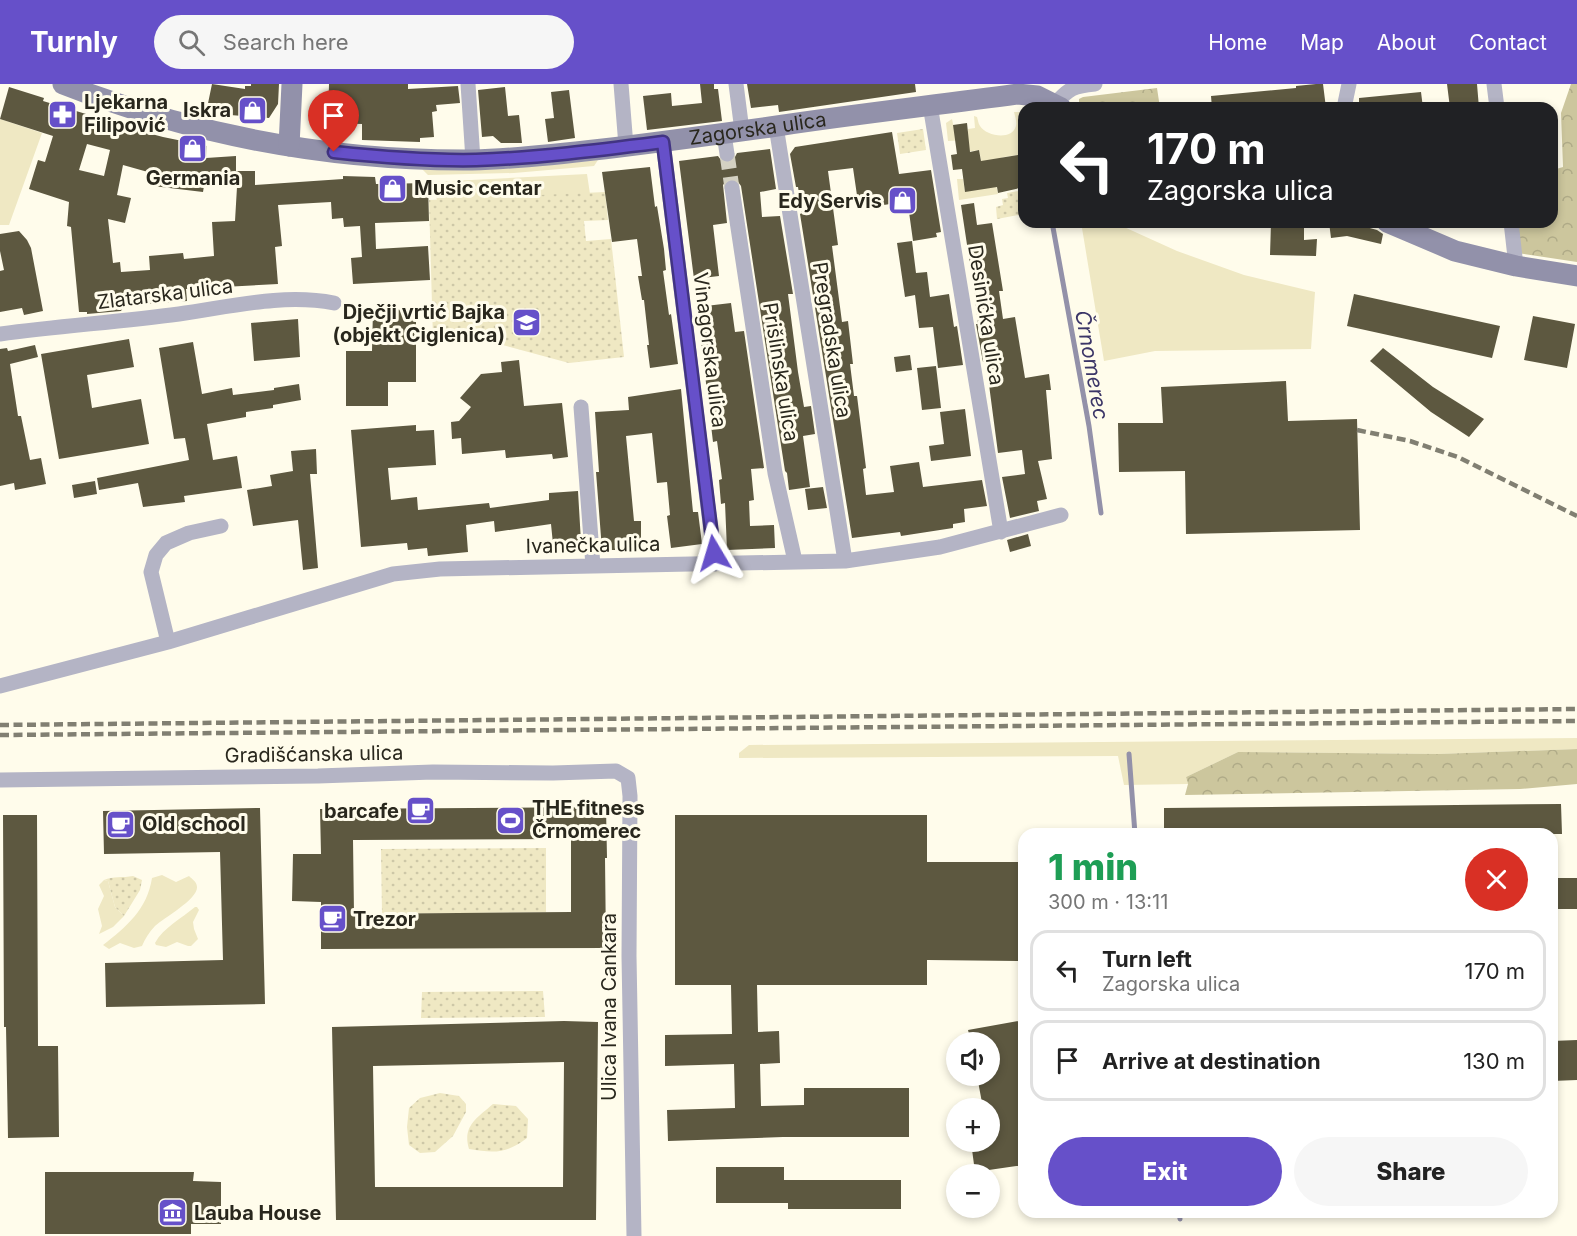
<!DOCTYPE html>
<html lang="en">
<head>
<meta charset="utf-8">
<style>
	body { margin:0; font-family:Inter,sans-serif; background:#f6f6f6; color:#222; height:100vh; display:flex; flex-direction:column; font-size:22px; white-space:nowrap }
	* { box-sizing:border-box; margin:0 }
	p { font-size:20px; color:#767676 }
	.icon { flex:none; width:33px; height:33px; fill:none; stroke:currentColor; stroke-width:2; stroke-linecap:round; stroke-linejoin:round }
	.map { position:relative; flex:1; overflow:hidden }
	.side { position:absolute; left:1018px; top:744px; width:540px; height:390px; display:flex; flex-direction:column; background:#fff; border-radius:18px; box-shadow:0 3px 9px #0003 }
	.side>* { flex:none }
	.banner { position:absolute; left:1018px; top:18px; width:540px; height:126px; border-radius:18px; box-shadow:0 3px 9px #0003; background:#202124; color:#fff; overflow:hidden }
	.tools { position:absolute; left:946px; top:948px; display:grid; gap:12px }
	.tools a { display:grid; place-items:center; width:54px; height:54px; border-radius:50%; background:#fff; box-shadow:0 3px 9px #0003; font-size:30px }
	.pin { position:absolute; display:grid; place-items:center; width:51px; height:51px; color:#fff; margin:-62px -26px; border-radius:50% 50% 50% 0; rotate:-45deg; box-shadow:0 0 6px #0007 }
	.pin .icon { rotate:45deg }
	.me { position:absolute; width:66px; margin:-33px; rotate:353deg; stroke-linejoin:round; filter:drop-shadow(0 0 4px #0008) }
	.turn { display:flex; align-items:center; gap:21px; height:126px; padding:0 30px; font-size:27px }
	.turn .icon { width:78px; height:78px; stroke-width:2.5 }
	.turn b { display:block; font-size:42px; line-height:51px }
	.round { display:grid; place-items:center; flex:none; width:63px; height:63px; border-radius:32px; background:#f6f6f6 }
	.head { display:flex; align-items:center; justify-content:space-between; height:102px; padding:0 30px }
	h1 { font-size:36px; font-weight:800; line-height:45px; color:#1e9e55 }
	.action { display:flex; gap:12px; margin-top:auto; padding:12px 30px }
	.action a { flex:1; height:69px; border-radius:36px; background:#6650c9; color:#fff; font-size:24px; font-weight:800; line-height:69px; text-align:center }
	.action a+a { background:#f6f6f6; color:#222 }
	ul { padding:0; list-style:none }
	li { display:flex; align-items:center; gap:18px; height:81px; margin:0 12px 9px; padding:0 18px; border:3px solid #e0e0e0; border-radius:18px }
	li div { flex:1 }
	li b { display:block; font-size:22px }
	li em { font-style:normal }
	header { display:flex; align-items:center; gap:36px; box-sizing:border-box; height:84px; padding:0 30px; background:#6650c9; color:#fff }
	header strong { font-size:28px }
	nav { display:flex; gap:33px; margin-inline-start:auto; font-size:21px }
	.search { width:420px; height:54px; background:#f6f6f6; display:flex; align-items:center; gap:15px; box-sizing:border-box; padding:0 21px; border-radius:33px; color:#767676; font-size:22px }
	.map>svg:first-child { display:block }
	.grass { fill:#efe8c3 }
	.forest { fill:url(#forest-crowns) }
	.park { fill:url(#park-dots) }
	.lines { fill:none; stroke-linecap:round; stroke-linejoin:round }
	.stream { stroke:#9391a9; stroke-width:5 }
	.building { fill:#5d5840; fill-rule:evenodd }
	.street-tunnel { stroke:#d4d1c2; stroke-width:15; stroke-dasharray:15 8; stroke-linecap:butt }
	.street { stroke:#b4b4c5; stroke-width:15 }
	.secondary { stroke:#9291aa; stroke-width:21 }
	.rail { stroke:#817f72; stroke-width:4.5; stroke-dasharray:9 4.5; stroke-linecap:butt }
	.route-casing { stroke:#423483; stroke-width:15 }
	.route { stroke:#6650c9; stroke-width:10 }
	.labels { text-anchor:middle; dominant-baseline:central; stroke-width:6; stroke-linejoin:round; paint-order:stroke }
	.poi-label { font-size:20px; font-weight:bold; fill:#29271d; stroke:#fffceb; text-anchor:start }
	.street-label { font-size:20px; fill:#29271d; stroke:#fffceb }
	.water-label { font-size:21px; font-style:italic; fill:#3b3567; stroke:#fffceb }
</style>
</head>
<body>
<header>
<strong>Turnly</strong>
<div class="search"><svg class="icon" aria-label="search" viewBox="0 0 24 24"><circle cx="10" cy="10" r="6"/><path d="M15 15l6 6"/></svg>Search here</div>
<nav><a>Home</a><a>Map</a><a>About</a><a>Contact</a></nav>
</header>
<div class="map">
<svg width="1577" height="1152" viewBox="0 0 1577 1152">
	<defs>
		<pattern id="forest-crowns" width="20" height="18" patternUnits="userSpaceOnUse" patternTransform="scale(1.5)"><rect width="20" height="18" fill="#ccc69d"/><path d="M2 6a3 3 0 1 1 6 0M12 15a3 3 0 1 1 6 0" fill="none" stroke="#afaa87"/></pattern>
		<pattern id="park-dots" width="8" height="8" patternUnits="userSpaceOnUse" patternTransform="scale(1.5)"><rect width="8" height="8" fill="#efe8c3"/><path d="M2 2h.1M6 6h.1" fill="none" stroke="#cdc7a7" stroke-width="1.8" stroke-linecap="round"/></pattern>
	</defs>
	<rect width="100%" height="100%" fill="#fffceb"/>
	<path class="grass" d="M1014,28h10v47h-5l-1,-4 -14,2 -22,8 -3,-15 -13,2 -2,-12 -16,1 -2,-18 6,-4 3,14 13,-2v-2l7,-1 -1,-12 3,1c1,3 1,6 3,9 6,10 32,15 36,0 1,-4 -1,-10 -2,-14z
		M0,35l42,14 -33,92h-9z
		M598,76l-4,6 -80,7 -86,2 -6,-6 103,-2z
		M587,90l3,20 -153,6 -5,-18z
		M994,92l4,18 -39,6 -2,-21h6l2,13z
		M1081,138h32l64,29 67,24 71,17 -4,57 -156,2 -51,10z
		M1577,654v11l-139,5 -200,-2 -52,25 2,7 -64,1 -6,-29 -379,2v-5l10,-8z
		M162,791l14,7 13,-6c3,3 8,6 8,11 1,12 -33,31 -42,39 -6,6 -10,13 -13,20l-8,2 -14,-5 -11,6 -6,-4c23,-18 44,-35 49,-67z
		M104,796l4,1 7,26 9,9 -11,11 -14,7 3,-8 -4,-17 6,-13 -5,-11z
		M195,823h2l2,3 -6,12 1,7 4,10 -7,7h-3l-11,-4 -11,5 -10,-2 -1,-2c8,-15 27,-25 40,-36z"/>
	<path class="forest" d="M1571,0h6v178l-60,-9 -3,-31h38l1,-52 10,-3 -2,-54z
		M1157,4l3,20h-77l-4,-4v-5l4,-2z
		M1577,665v35l-57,5 -335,6 3,-11 -2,-7 52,-25 200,2z"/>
	<path class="park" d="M923,45l3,21 -26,4 -3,-21z
		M1024,106v24l-27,5 -1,-12 7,-2 -1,-6 6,-1 -1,-5z
		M605,108l3,28 -24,1 2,20 25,-2 13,118 -55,6 -103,-28 -33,4 -4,-139z
		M546,764v64l-164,2 -1,-65z
		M133,792l9,4 -2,10 -16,26 -9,-9 -7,-26 -4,-1c9,-4 19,-2 29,-4z
		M543,907l2,26 -124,1 1,-26z
		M440,1009l19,3 7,8v8l-13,24 -18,16 -15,1 -11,-8 -2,-18 2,-19 11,-10z
		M493,1020l23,2 12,13 -1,19c-21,16 -33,15 -58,11 -7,-23 8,-31 24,-45z"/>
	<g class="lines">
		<path class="stream" d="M1052,138l37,204 12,87
			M1129,670l6,80
			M1179,1128l1,7"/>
	</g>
	<path class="building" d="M212,0l33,5v-3h6v-2h28l-1,20 -9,14 -39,-3v2l-24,-4z
		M329,0h79v5l50,-3 2,17 -24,2 1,6 -5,1 2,25 -14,1v4l-58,-2v-16l-34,-1z
		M700,0h14v5h4l4,32 -75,9 -4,-34 28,-3 1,13 30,-3z
		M747,0h168l1,8 -137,20 -1,-7 -27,3z
		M1316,0h7l3,24h-114l-1,-12 85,-8v-2z
		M1447,0h30l2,24h-29z
		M9,3l35,11 -1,3 53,16 -1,2 68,18 44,9 -1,12 30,-2v15h19v14l88,-6v-3l32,1 1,7 52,-1 1,38 -54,2 1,26 52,-3 2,34 -77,4 -2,-26 11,-1 -2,-31 -16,1 -1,-9 -11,1 -1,-17 -53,3 4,41 -7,1 3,37 -92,5 1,12 -63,5 -3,5 -34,3v-2h-8l-8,-85 -4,-1 2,-24 -40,-13 9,-29 7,2 8,-26 -53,-17zM87,60l23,6 -6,26 -25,-6zM123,81l32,9 -2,12 50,6 1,-6 33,1 -2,34 -23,1 2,34 -30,3 -1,-6 -34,3 1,14 -29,2 -1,-10 -7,1 -5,-44 17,4 6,-25 -14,-3z
		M505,3l3,29 11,-1 3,28h-21l-8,-7 -11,1 -4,-47z
		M569,6l6,48 -27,4 -3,-23 9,-1 -3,-26z
		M1421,8l2,16h-64v-10z
		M967,39l3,29 9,-2 2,11 37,-6 6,32 -26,6 -1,-6 -32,5 -3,-23 -9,1 -2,-15 6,-1 -4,-29z
		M892,48l7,42 32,-4 10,62 -5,1 1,4 -24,4 -4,-29 -17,2 -2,-10 -31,5 -6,-41 -25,3 10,74 -6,1 10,76 6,-1 5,43h-3l4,32h3l9,72 -3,1 3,26 28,-3 -4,-26 29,-4 4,25 59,-7 5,26 -23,3 1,13 -12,2v4l-52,8 -1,-4 -48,6 -52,-324 2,-1 -4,-26h-2l-6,-33 5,-7z
		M770,65l6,40 -16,3 2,25 18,-1 13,78h-5l10,78 6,35 7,-1 4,28 -12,2 7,51 -21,3 -2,-17 -2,-2 -44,-285 -5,-7 -5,-1 -5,3 -3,4 4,38 -14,2 6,51 -25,3 -15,-118 39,-5 5,7 5,1 5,-3 4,-8z
		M650,83l5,40 2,-1 7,43 2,21 -3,1 6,44 2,-1 7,50 -28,4 -3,-23h2l-5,-45h-2l-4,-24h4l-5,-37 -25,3 -10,-70z
		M974,119l3,22 15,-2 11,68h-4l4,28 12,-2 10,61 24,-4 2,16h-5l6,69 -14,2 9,38 -10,2 2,10 -29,7 -8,-41 23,-3 -3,-24 -24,3 -12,-91h-3l-7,-38h2l-4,-33 -13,-86z
		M1329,138h19l29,8 6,4 -2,10 -34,-8 -16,2z
		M1271,139h33v17l13,-1 -1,17 -46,-1z
		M19,147l8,9 4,8 12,63 -19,4 -2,-7 -22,4v-41l4,-1 -4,-19v-17z
		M912,157l4,32 11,-1 3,25 19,-3 5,33 3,-1 6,39 -25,3 -5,-41 -14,1 -4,-33 -10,2 -8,-54z
		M1354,210l146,32 -8,32 -145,-32z
		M731,219l4,29 9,-1 20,137 -13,1 3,31 -5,1 1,25 24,-1 1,23 -48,2 -2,-47 -4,1 -2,-24 3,-1 -5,-38 -4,1 -16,-135z
		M373,225l43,1v72h-28v24h-42v-55h26z
		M1533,232l42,8 -8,44 -43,-8z
		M298,235l2,38 -46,4 -3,-38z
		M129,255l5,28 -47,8 5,33 49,-9 8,45 -90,15 -18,-105z
		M193,258l9,52 30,-6 1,7 41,-5v-2l25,-4 2,16 -28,5v3l-27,4v5l-39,7 6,36 24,-4 5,32 -58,8 1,6 -42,5 -5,-24 -39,7 -2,-12 92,-18 -4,-22 -11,1 -15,-91z
		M35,261l3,12 -28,7 8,52h3l9,44 11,-2 5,26 -31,6 -1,-7 -14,3v-137l7,-1 1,3z
		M1383,264l50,39 51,32 -15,18 -38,-25 -61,-51z
		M910,271l2,15 -16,2 -2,-15z
		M519,276l5,46 38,-3 6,54 -15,2 -1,-5 -46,4 -1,-8 -43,4 -1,-16 -9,1 -1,-17 8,-1 12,-14 -11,-9 21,-24 21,-2 -1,-10z
		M936,282l5,42 -19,2 -5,-42z
		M1286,297l2,40 69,-2 3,111 -174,4 -1,-63 -66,1 -1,-49h45l-2,-36z
		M681,305l12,123h5l4,32 -31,4 -4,-32 3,-1 -3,-33 -10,1 -5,-50 -26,3 8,85h7v29h-39l-6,-78h3l-4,-60 34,-2 -1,-13z
		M965,325l6,47 -40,5 -2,-15 15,-2 -4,-32z
		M416,341v6l18,-1 2,35 -48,3 3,32 26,-3 1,13 71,-7 1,5 59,-8v-7l29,-2 3,51 -28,2 -2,-20 -56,8 -1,-11 -28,4 2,27 -40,4 -1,-8 -19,2 -1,-7 -46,4 -10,-117z
		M316,365l1,25h-7l8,94 -15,2 -5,-50 -45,6 -6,-36 25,-4 -2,-11 23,-4 -2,-20z
		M95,397l2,13 -23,4 -2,-13z
		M823,403l4,21 -19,2 -3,-21z
		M1028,450l3,12 -21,6 -3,-12z
		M1561,720l1,30h-398v-26z
		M606,723l1,51h-2l1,90 -285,1v-47l-29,-1 1,-47h28l-1,-45zM571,755v73l-217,2 -1,-74z
		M260,724l5,196 -159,3 -1,-44 118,-3 -3,-108 -116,2 -1,-43z
		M3,731h34l1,231h20l1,91 -51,1 -2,-111h-2z
		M675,731h252v47h97v99l-97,-1v25h-170l1,47 21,-1 1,32 -20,1 1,42 43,-1v-17h105v49h-126l-115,4 -1,-31 68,-2 -1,-44 -69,2v-31l67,-1 -1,-49h-56z
		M1552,794h25v31h-25z
		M1024,936v145l-49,7 -4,-30h19v-34h-7l-6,-32h13v-34h-19l-3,-12z
		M564,937l34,1 -2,198h-260l-4,-193zM564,978l-1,125h-188l-2,-121z
		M1577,956v40l-25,1v-40z
		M716,1083h68v13h117v29h-113v-6h-72z
		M45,1088h149l-1,9 28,1v42h-30v10h-146z"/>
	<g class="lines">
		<path class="street-tunnel" d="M727,70l5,34"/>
		<path class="street" d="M468,0l5,76
			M621,0l5,62
			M736,0l6,47
			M1494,0l3,24
			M1055,20c14,-16 19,-18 40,-20
			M930,21l71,427
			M1344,24l5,-24
			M776,42l69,435
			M724,50l3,20
			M663,58l52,422
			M732,104l43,285 20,88
			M1511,138l5,44
			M0,250c59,-8 119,-12 179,-20 51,-7 104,-21 155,-11
			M581,323l12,159
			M168,558l-17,-70 5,-17 10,-12 23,-10 32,-7
			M0,602l168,-44 225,-68 47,-5 405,-8 95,-14 121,-32
			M0,696l318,-4 115,-4 120,1 63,-2 12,7 2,18 -1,160 5,280"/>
		<g class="secondary">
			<path id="s1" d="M63,0c130,51 269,77 409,76 44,-1 88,-6 131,-11 58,-7 116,-15 174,-23 80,-12 161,-21 241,-32l19,2 24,12"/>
			<path d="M289,62l3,-62"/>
			<path d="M1387,138l68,29 61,15 61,10"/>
		</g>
		<path class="rail" d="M1357,346l53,11 48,16 119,59
			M0,641l1577,-16
			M0,651l1577,-14"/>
	</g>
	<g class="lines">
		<defs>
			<path id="route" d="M334,68c47,5 94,9 142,8 62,-2 124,-10 187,-18l51,411"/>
		</defs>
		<use href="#route" class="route-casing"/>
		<use href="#route" class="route"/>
	</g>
	<defs>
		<symbol id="shop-square" viewBox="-11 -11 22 22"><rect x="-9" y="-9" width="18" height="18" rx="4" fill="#6650c9" stroke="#fffceb"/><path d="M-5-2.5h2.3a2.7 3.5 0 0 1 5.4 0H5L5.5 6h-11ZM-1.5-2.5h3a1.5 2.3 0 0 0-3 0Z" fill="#fff"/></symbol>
		<symbol id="pharmacy-square" viewBox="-11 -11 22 22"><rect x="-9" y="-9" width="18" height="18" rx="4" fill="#6650c9" stroke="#fffceb"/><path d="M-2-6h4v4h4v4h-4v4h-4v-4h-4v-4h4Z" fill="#fff"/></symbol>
		<symbol id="school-square" viewBox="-11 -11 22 22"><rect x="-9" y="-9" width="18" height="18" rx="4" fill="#6650c9" stroke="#fffceb"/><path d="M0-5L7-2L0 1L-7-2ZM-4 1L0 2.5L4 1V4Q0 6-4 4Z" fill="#fff"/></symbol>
		<symbol id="cafe-square" viewBox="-11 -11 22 22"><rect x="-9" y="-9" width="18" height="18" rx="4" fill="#6650c9" stroke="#fffceb"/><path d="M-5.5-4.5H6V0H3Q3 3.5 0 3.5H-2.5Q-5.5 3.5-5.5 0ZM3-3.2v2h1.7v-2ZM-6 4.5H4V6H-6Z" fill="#fff"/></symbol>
		<symbol id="stadium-square" viewBox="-11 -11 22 22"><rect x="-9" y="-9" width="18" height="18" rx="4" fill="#6650c9" stroke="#fffceb"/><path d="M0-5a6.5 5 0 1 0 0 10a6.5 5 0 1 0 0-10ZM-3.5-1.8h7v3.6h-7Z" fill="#fff"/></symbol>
		<symbol id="museum-square" viewBox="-11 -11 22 22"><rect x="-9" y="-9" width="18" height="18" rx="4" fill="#6650c9" stroke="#fffceb"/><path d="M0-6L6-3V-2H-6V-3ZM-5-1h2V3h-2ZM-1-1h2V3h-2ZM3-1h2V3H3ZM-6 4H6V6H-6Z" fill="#fff"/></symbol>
	</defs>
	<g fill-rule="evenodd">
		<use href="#shop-square" x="236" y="10" width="33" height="33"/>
		<use href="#pharmacy-square" x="46" y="14" width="33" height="33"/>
		<use href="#shop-square" x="176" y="48" width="33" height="33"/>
		<use href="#shop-square" x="376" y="88" width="33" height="33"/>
		<use href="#shop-square" x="886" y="100" width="33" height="33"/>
		<use href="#school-square" x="510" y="222" width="33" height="33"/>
		<use href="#cafe-square" x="404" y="710" width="33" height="33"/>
		<use href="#stadium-square" x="494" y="720" width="33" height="33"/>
		<use href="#cafe-square" x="104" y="724" width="33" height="33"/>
		<use href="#cafe-square" x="316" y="818" width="33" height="33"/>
		<use href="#museum-square" x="156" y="1112" width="33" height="33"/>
	</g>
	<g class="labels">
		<g class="poi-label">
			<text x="84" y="18">Ljekarna<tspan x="84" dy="23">Filipović</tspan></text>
			<text x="231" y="26" text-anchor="end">Iskra</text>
			<text x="193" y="94" text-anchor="middle">Germania</text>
			<text x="414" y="104">Music centar</text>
			<text x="882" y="117" text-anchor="end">Edy Servis</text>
			<text x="505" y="228" text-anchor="end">Dječji vrtić Bajka<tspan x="505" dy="23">(objekt Ciglenica)</tspan></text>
			<text x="532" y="724">THE fitness<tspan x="532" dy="23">Črnomerec</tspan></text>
			<text x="399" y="727" text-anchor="end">barcafe</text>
			<text x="142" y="740">Old school</text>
			<text x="353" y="835">Trezor</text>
			<text x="194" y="1129">Lauba House</text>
		</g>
		<g class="street-label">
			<text stroke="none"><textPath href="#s1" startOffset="706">Zagorska ulica</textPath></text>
			<text transform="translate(165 210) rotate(-7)">Zlatarska ulica</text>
			<text transform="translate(986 231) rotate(81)">Desinićka ulica</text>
			<text transform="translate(832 256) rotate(81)">Pregradska ulica</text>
			<text transform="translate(710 266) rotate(83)">Vinagorska ulica</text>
			<text transform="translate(781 288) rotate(81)">Prišlinska ulica</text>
			<text transform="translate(593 461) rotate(-1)">Ivanečka ulica</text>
			<text transform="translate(314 670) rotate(-1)">Gradišćanska ulica</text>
			<text transform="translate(609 923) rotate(-90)">Ulica Ivana Cankara</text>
		</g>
		<g class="water-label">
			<text transform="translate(1092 281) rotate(80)">Črnomerec</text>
		</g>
	</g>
</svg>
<div class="tools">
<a><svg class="icon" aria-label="sound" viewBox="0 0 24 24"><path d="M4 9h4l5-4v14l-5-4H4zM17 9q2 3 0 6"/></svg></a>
<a>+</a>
<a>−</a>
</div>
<div class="pin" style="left:334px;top:68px;background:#d93025"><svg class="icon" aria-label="arrive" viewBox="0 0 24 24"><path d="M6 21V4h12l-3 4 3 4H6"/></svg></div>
<svg class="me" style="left:714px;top:469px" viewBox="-20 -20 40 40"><path d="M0-17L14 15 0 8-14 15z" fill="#6650c9" stroke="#fff" stroke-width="4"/></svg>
<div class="banner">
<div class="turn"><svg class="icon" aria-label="left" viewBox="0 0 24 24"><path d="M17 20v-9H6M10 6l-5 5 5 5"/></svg><div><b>170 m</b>Zagorska ulica</div></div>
</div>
<section class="side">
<div class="head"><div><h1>1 min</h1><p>300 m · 13:11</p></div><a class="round" style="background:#d93025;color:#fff"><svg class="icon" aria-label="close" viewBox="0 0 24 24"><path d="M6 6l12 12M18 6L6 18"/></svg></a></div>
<ul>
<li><svg class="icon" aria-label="left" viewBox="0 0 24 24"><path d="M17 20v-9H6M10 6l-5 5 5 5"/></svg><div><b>Turn left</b><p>Zagorska ulica</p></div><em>170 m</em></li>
<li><svg class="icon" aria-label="arrive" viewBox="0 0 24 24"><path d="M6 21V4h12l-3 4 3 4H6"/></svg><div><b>Arrive at destination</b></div><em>130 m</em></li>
</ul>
<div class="action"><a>Exit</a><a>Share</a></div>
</section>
</div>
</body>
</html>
